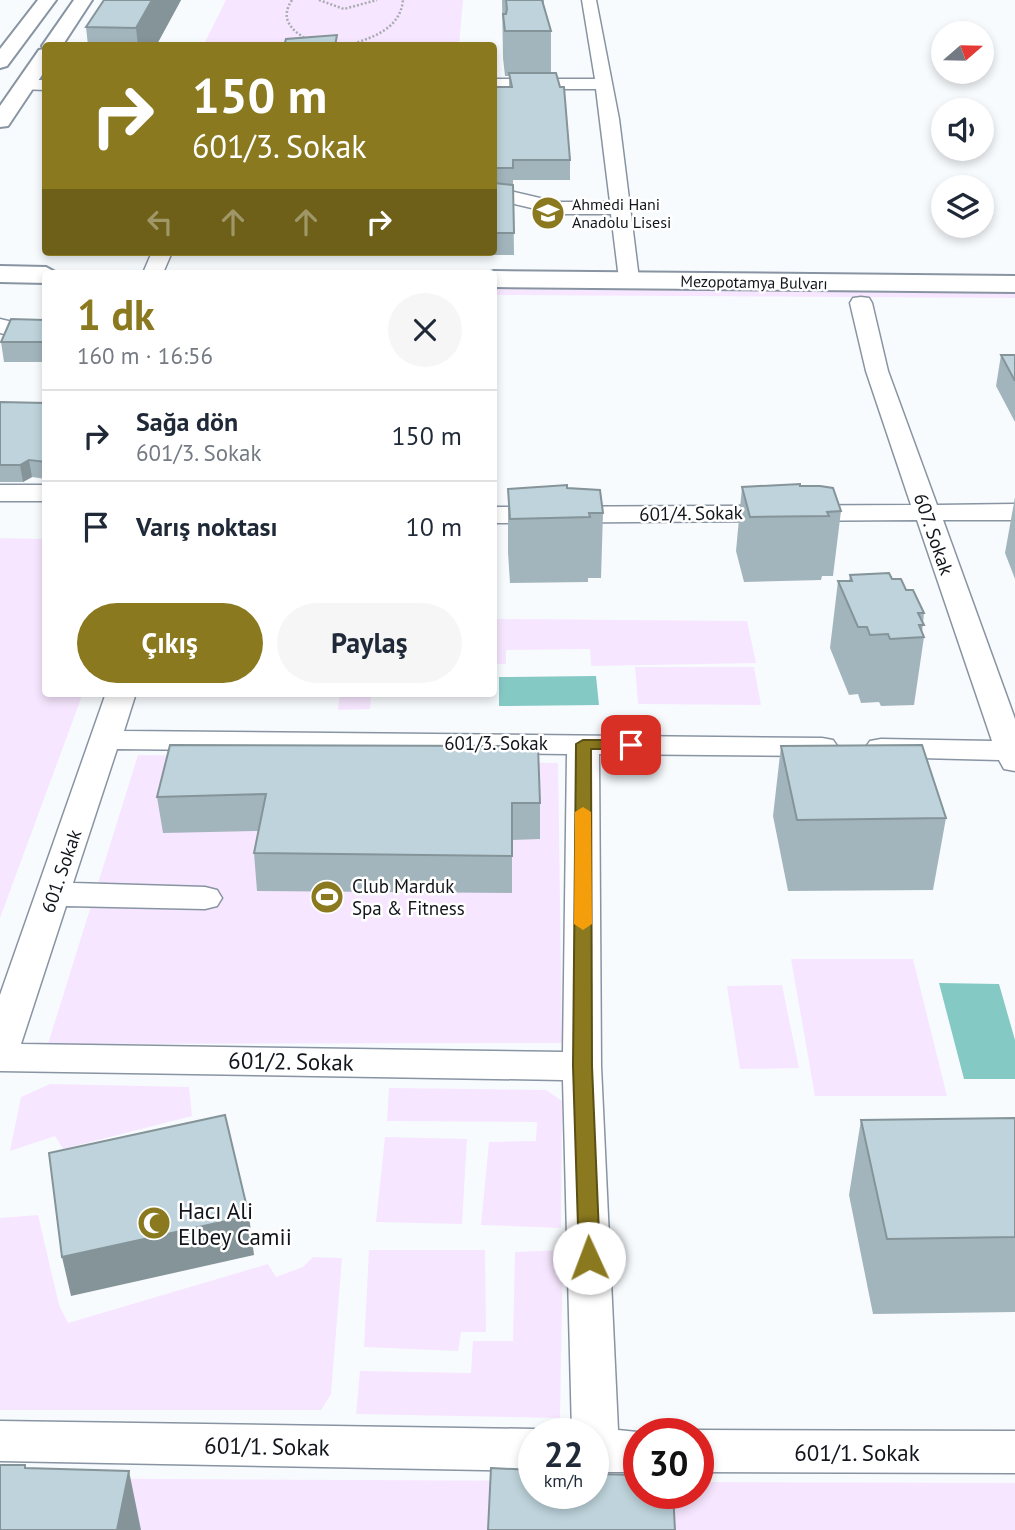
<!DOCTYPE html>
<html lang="tr">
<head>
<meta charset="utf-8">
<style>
	body { margin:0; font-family:"PT Sans",sans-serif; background:#f6f6f7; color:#1f2937; height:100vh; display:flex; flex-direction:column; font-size:26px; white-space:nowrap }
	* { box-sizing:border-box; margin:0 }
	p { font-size:23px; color:#747a83 }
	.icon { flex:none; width:38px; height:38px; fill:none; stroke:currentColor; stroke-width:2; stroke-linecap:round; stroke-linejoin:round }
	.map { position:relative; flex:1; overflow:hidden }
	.details { position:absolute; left:42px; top:270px; width:455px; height:427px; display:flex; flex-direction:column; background:#fff; border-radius:7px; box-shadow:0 4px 10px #0003 }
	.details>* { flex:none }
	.guide { position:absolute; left:42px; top:42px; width:455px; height:214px; border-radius:7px; box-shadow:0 4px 10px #0003; background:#8a791e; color:#fff; overflow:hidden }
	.needle { width:46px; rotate:70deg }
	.tools { position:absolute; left:931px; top:21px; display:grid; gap:14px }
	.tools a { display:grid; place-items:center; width:63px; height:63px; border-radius:50%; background:#fff; box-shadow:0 4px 10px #0003; font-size:35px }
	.speed { position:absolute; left:518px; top:1418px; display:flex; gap:14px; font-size:35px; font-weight:700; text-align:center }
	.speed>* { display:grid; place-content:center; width:91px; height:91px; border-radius:50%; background:#fff; box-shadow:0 4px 10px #0003; line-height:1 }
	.speed small { font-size:18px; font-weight:400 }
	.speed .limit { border:10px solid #d22; background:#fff; color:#111 }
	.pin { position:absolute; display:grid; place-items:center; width:60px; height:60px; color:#fff; margin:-30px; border-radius:14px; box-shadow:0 4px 10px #0006 }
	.me { position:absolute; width:77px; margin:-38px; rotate:358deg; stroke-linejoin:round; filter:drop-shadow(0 0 5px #0008) }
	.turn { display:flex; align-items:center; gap:24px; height:147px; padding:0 35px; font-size:32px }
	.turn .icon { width:91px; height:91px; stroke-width:2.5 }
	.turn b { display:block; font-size:49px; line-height:60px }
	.lanes { display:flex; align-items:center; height:66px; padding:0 35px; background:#0003; justify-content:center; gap:35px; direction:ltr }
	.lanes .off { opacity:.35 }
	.round { display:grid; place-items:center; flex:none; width:74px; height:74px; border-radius:37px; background:#f6f6f7 }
	.head { display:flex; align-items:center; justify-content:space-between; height:119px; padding:0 35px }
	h1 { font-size:42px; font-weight:700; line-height:52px; color:#8a791e }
	.button { display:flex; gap:14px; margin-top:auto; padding:14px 35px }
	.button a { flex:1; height:80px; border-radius:42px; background:#8a791e; color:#fff; font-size:28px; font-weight:700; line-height:80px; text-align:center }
	.button a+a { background:#f6f6f7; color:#1f2937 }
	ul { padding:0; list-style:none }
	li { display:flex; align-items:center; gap:21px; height:91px; padding:0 35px; border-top:2px solid #e0e1e3 }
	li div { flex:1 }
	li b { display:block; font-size:26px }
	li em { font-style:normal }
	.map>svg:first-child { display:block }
	.green { fill:#f7e6ff }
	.water { fill:#85c9c5 }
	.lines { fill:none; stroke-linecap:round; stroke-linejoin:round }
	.minor-casing { stroke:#8894a2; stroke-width:3 }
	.major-casing { stroke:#8894a2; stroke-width:4 }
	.path { stroke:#a8acb0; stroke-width:2.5; stroke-dasharray:2 2; stroke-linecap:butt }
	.minor { fill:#fff; fill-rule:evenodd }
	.major { fill:#fff; fill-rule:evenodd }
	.wall { fill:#a3b5bc }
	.shaded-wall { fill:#859499 }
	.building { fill:#bed3db; stroke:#859499; stroke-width:2 }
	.route { fill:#8a791e; stroke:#5a4f14; stroke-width:2 }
	.slow { fill:#f59e0b }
	.labels { text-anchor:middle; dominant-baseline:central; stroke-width:5; stroke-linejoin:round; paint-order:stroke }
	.far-poi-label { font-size:16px; fill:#12161c; stroke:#fff; text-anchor:start }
	.far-street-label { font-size:16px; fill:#12161c; stroke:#fff }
	.street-label { font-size:19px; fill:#12161c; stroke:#fff }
	.poi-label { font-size:19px; fill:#12161c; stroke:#fff; text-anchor:start }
	.near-street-label { font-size:23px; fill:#12161c; stroke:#fff }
	.near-poi-label { font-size:23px; fill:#12161c; stroke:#fff; text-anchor:start }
</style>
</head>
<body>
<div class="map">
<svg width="1015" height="1530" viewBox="0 0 1015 1530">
	<rect width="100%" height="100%" fill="#f8fbfe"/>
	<path class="green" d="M226,0h237l-4,45 -256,1z
		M494,289l521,3v6l-521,-3z
		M0,538l45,1 1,154h37l-83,225z
		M494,619l253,2 9,42 -165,3 -1,-17 -84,1v14h-12z
		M635,667h119l7,38 -123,-1z
		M340,693h31l-1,16 -32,1z
		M138,755l420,8 4,280 -514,1z
		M791,959h122l34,137h-132z
		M782,985l17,83 -59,1 -13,-83z
		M50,1084l139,3 3,29 -129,33 -8,-13 -45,15 11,-54z
		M389,1088l157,2 16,11 -1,127 -80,-3 8,-83 47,-1 1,-19 -150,-1z
		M385,1137l82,2 -5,85 -86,-2z
		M38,1215l21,90 9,18 200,-59 8,13 27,-10 10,-10 29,1 -11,136 -10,16h-321v-192z
		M369,1250h116l1,82h-25l-3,19 -94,-4z
		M563,1250l-3,168 -204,-4 4,-43 111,2 2,-32h40l2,-89z
		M0,1478l534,3v12h164v-11l317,1v47h-1015z"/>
	<path class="water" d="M596,676l3,29 -100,1v-29z
		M939,983l60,1 16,56v39h-51z"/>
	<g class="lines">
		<defs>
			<path id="minor" d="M582,0h14l23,119 20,160 -3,4h-14l-3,-4 -8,-65h-54l-51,-12h-12v-12h12l51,12h53l-14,-113h-102v-10h101z
				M25,80h21v10l-27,-1 -2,-4z
				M152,252h20l-9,21h-20z
				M861,297l8,1 3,5 16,68 49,134 78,-1v16h-72l72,199v52l-11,-2 -5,-9 -118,-3 -11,-2 -5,-7 5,-7 11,-2 111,2 -75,-221 -423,3v-16l417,-2 -45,-134 -16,-68 3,-5z
				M0,319l21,5h25v14h-25l-21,-5z
				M0,485h46v16h-46z
				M106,693h30l-12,38 698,7 11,2 5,7 -5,7 -11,2 -223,-2 2,312 17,364 29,3h-8v39h-46v-39h-21l-9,-353 -563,-9v-76zM117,749l450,5 -4,298 -542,-8 45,-138 139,3 12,-3 5,-8 -5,-8 -12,-3 -132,-4z
				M0,1421l534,8 10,4h-10v38l-534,-10z
				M698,1430l317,1v42l-317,-1v-39h-8z"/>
			<path id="major" d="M38,0h18l-49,66 -7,2v-19z
				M74,0h18l-30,46h-16v23l-38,57 -8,1v-21l39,-56 5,-1 -2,-3z
				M0,266l46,1 11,6h-11v10l-46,-1z
				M494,271l521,5v16l-521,-5v-14h-7z"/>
		</defs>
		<use href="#minor" class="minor-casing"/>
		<use href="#major" class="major-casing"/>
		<path class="path" d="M292,0c-12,18 -2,29 14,39
			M319,0l25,9 33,-9
			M346,46c25,-8 54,-16 57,-46"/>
		<use href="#minor" class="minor"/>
		<use href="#major" class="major"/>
	</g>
	<path class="wall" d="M104,0h77l-25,46h-68l-2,-19z
		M502,0h42v8l7,23v42l19,87v20h-57l1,75h-56v-3h36v-165h15v-11h-4l-2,-18z
		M283,252h51l-1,2h-50z
		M45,303l1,59h-42l-3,-20 44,-22z
		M1001,355h14v67l-19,-36z
		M0,402l46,1v76l-14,-2 -9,5h-23z
		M742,487l99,24 -8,65h-11l-1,4 -77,2 -8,-31z
		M567,488l36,25 -2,65h-13v4l-78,1 -2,-30v-64z
		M1015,497v82l-10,-26z
		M850,575l42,4 14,11 18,23 -2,20 2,4 -10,68 -33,1 -2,-4 -18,1 -3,-9 -9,1 -19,-47 8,-67h11z
		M215,693h34v2l-34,1z
		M170,745l370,58v36l-28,1v53l-255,-2 -3,-38 4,-22 -95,2 -6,-36z
		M781,746l165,72 -13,72 -145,1 -15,-75z
		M1015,1118v194l-142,2 -24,-119 12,-75z"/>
	<path class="shaded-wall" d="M152,0h29l-25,46h-18l-2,-18z
		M29,460l3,17 -9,5 -3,-17z
		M249,1216l5,39 -183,41 -9,-39z
		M129,1471l12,59h-24z"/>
	<path class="building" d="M104,0h48l-16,28 -50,-1z
		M506,0h36l9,31h-46l-2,-17h3l1,-5z
		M337,35l-2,11h-51l2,-7z
		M509,73h47l4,14h4l6,73h-57v8h-19v-81h18z
		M494,183l19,2 1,48h-20z
		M45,303l1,39h-45l10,-23 34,1z
		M1001,355h14v26z
		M0,402l46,1v59l-17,-2 -9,5h-20z
		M800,484v2h20l13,2 8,23 -14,1 2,4 -79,1 -8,-30z
		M567,485v3l33,2 3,23h-14l1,4 -80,2 -2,-30z
		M889,573l3,6h9l5,11h7l11,23h-6l6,12h-5l5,12 -34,2 -2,-5 -18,1 -3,-8h-9l-20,-46h14l-2,-6z
		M170,745l368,1 2,57h-28v53l-258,-3 12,-59 -109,3z
		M922,745l24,73 -149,2 -16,-74z
		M225,1115l24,101 -187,41 -13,-104z
		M1015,1118v119l-128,2 -26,-119z
		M0,1465h25v3l104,3 -12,59h-117z
		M491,1468l43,2v23h59v-19l46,1v18h34l2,37h-187z"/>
	<path class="route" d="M583,740h48l7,5 -7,4h-40l1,317 8,192 -3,7 -8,2 -7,-2 -3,-7 -6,-192 3,-322z"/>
	<path class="slow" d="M583,807l8,5 1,112 -9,6 -9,-6 1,-112z"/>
	<defs>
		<symbol id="school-disc" viewBox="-11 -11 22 22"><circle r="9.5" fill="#8a791e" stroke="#fff"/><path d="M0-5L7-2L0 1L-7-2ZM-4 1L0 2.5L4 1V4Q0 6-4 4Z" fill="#fff"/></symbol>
		<symbol id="stadium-disc" viewBox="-11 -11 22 22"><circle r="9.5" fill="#8a791e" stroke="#fff"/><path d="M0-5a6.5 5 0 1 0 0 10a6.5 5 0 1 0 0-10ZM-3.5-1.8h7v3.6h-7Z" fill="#fff"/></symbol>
		<symbol id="mosque-disc" viewBox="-11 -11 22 22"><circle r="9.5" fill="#8a791e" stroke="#fff"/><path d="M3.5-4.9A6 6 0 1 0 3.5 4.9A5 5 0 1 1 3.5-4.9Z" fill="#fff"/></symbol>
	</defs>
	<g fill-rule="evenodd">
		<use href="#school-disc" x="529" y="194" width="38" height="38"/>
		<use href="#stadium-disc" x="308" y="878" width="38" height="38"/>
		<use href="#mosque-disc" x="135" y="1204" width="38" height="38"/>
	</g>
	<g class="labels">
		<g class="far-poi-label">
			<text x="572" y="204">Ahmedi Hani<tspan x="572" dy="18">Anadolu Lisesi</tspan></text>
		</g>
		<g class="far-street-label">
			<text transform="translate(754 282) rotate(1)">Mezopotamya Bulvarı</text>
		</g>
		<g class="street-label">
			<text transform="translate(691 513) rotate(-1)">601/4. Sokak</text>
			<text transform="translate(934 534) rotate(71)">607. Sokak</text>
			<text x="496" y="743">601/3. Sokak</text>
			<text transform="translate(61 871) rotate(-71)">601. Sokak</text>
		</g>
		<g class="poi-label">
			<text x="352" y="886">Club Marduk<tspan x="352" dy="22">Spa &amp; Fitness</tspan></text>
		</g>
		<g class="near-street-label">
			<text transform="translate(291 1061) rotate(1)">601/2. Sokak</text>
			<text transform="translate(267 1446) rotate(1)">601/1. Sokak</text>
			<text x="857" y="1452">601/1. Sokak</text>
		</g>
		<g class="near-poi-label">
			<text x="178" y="1210">Hacı Ali<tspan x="178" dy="26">Elbey Camii</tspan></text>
		</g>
	</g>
</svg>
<div class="tools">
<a><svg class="needle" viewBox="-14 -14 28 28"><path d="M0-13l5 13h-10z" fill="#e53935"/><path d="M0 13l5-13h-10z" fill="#747a83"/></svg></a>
<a><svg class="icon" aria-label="sound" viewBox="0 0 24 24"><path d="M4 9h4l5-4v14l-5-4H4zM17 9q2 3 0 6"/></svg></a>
<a><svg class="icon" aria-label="layers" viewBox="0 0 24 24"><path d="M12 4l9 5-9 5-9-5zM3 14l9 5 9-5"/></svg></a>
</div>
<div class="speed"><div>22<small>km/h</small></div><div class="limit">30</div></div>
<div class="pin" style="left:631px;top:745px;background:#d93025"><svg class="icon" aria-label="arrive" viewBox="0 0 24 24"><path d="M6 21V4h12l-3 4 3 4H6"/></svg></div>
<svg class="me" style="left:589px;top:1258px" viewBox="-20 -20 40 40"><circle r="19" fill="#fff"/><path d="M0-13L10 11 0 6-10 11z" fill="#8a791e"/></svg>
<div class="guide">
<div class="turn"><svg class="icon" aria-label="right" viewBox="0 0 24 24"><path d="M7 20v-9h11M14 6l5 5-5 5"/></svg><div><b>150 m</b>601/3. Sokak</div></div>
<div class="lanes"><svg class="icon off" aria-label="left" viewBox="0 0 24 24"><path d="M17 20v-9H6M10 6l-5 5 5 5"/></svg><svg class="icon off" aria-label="ahead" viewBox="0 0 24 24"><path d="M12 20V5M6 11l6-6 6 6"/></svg><svg class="icon off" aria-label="ahead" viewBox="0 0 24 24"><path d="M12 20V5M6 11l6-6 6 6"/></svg><svg class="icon" aria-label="right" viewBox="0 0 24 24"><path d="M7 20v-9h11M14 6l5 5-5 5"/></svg></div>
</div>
<section class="details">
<div class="head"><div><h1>1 dk</h1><p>160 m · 16:56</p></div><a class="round"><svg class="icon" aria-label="close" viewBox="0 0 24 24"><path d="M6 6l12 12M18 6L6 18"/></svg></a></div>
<ul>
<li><svg class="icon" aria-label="right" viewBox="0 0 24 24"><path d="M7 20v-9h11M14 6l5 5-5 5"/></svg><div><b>Sağa dön</b><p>601/3. Sokak</p></div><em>150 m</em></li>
<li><svg class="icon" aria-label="arrive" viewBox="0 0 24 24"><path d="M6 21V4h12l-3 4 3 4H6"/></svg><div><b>Varış noktası</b></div><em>10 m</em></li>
</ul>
<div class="button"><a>Çıkış</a><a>Paylaş</a></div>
</section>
</div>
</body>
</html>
